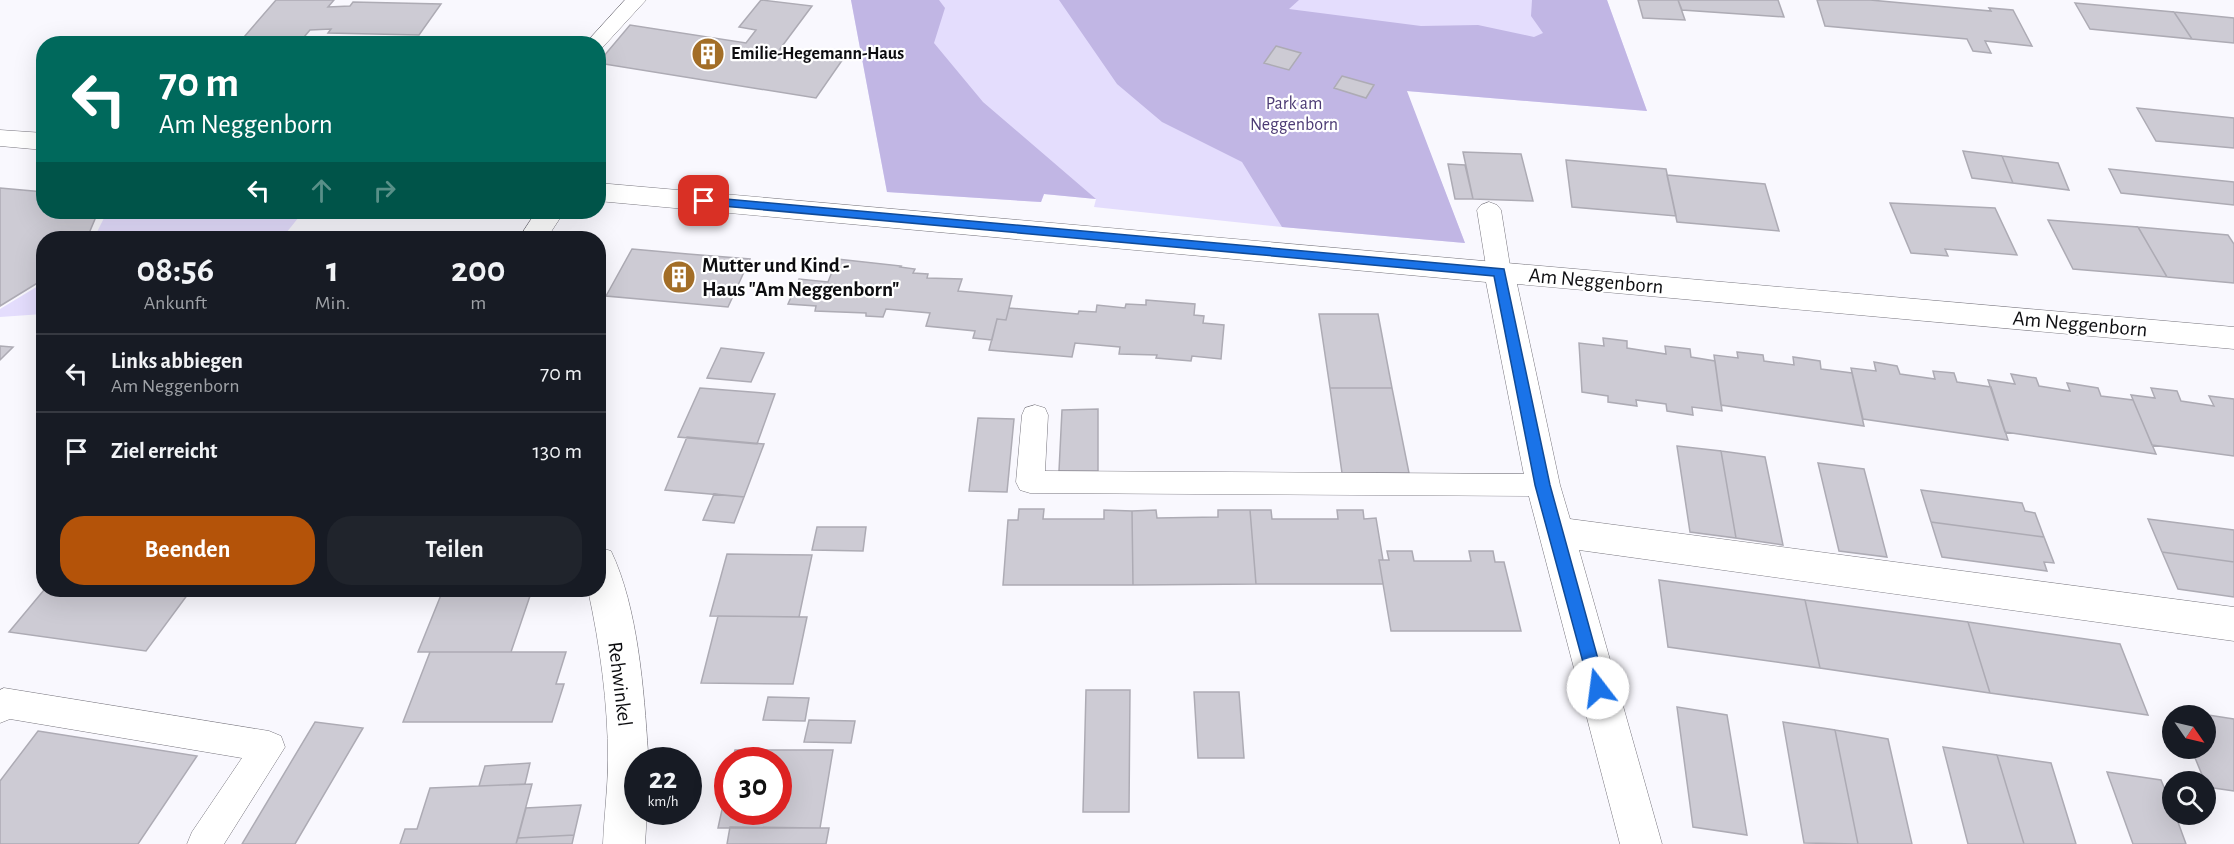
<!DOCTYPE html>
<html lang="de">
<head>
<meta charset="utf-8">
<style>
	body { margin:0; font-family:"Alegreya Sans",sans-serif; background:#20242c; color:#f1f3f6; height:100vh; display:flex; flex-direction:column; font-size:22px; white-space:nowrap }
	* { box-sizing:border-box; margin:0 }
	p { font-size:20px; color:#9ea1a6 }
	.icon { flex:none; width:33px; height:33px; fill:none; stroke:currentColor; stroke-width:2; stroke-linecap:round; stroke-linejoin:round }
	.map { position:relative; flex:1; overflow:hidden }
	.details { position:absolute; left:36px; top:231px; width:570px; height:366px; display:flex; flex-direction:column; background:#171b24; border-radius:24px; box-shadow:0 6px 24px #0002 }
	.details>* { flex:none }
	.banner { position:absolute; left:36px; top:36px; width:570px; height:183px; border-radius:24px; box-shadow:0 6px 24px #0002; background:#00695c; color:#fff; overflow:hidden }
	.needle { width:39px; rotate:124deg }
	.tools { position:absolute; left:2162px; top:705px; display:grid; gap:12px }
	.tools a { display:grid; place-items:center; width:54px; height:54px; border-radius:50%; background:#171b24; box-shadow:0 6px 24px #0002; font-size:30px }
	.speed { position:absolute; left:624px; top:747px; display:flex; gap:12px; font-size:30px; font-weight:700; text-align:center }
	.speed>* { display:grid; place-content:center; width:78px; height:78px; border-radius:50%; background:#171b24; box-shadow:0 6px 24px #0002; line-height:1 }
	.speed small { font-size:15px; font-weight:400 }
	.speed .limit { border:9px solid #d22; background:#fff; color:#111 }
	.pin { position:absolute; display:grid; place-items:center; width:51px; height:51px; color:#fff; margin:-26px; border-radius:12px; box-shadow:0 3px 9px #0006 }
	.me { position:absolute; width:66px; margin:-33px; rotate:345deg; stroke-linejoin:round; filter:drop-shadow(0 0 4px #0008) }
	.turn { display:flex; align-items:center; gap:21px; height:126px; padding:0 24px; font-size:27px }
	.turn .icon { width:78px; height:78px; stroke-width:2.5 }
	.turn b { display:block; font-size:42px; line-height:51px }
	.lanes { display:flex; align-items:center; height:57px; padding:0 24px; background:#0003; justify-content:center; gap:30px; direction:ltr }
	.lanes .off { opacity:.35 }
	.eta { display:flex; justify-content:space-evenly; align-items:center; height:102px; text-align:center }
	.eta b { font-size:36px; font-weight:600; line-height:42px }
	.action { display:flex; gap:12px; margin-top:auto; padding:12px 24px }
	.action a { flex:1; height:69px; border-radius:24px; background:#b45309; color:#fff; font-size:24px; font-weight:600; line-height:69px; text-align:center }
	.action a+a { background:#20242c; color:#f1f3f6 }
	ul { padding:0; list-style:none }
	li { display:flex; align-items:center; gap:18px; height:78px; padding:0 24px; border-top:2px solid #363941 }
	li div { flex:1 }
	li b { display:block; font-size:22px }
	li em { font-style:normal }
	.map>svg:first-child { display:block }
	.green { fill:#e4ddfd }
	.forest { fill:#c1b6e4 }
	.building { fill:#cdcbd4; stroke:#adabb4; stroke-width:1.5 }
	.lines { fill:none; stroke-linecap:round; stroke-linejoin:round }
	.lane-casing { stroke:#78767e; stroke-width:1 }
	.street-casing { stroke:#78767e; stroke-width:1 }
	.lane { fill:#fff; fill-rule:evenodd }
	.street { fill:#fff; fill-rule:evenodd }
	.route { fill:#1a73e8; stroke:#114b97; stroke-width:1.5 }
	.labels { text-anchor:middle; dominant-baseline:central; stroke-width:4.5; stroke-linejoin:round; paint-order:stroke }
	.far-poi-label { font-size:18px; font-weight:bold; fill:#0d0d10; stroke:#fff; text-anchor:start }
	.far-park-label { font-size:18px; fill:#4c3b74; stroke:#fff }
	.poi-label { font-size:21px; font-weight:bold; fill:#0d0d10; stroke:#fff; text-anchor:start }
	.street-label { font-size:21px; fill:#0d0d10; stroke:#fff }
</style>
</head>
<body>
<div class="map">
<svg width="2234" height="844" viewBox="0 0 2234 844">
	<rect width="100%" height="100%" fill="#f9f8fe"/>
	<path class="green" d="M851,0h756l40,111 -241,-20 59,152 -183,-16 -188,-20 2,-8 -52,-5 -3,8 -154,-10z
		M107,212h196l-21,26h-188z
		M43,283v31l-43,3v-8z"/>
	<path class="forest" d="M851,0h88l6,8 -11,35 49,59 113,97 -52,-5 -3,8 -154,-10z
		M1059,0h240l-10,9 132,17 57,-1 56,12 9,-4 -12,-17 1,-16h75l40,111 -240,-20 58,152 -183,-16 -40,-65 -80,-40 -45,-38z"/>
	<path class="building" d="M276,0h58l-6,7 22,-1 3,-4 88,2 -22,31 -91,-2 3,-4 -21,1 -12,14h-60z
		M761,0l51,6 -32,43 63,10 -27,39 -218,-35 32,-38 116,18 10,-13 -17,-3z
		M1638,0h40l7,20 -42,-2z
		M1678,0h100l6,17 -102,-7z
		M1817,0h53l121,11 -2,-3 24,2 19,36 -47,-5 6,12 -18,-2 -6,-12 -142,-13z
		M2075,3l99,9 18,27 -102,-10z
		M2174,12l60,6v25l-42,-4z
		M1276,46l25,7 -12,17 -25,-7z
		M1342,76l32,9 -8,13 -32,-10z
		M2137,108l97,10v30l-78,-7z
		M1963,151l39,5 11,27 -41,-5z
		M1463,152l58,2 12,47 -60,-2z
		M2002,156l56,7 11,27 -56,-7z
		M1566,160l100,9 10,47 -104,-9z
		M1448,164l17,1 8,34h-18z
		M2109,169l125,13v23l-113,-12z
		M1667,175l98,9 14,47 -102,-9z
		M0,188l44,4v20h54l-11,26h-43v41l-44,27z
		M1890,203l105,5 22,47 -72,-6 3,7 -37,-3z
		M2048,220l90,7 29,50 -94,-8z
		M2138,227l90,8 6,9v39l-67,-6z
		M632,249l56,5 62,5 -22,48 -122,-11z
		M837,259l64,7 -1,1 15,2 -2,4 15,1 -1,4 35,1 -4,12 54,5 -6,24 -9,-1 -5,21 -19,-2 2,-7 -49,-5 4,-13 -44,-4 -3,8 -17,-1v-3l-51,-2 1,-5 -28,-2 11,-25 29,3z
		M1146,300l49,4 -1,11 10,1 -1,7 21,2 -3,34 -29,-3 -1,5 -35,-3 1,-3 -38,-1 1,-7 -45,-4 -3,14 -83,-7 8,-31 9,1 3,-12 69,6 1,-3 17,1 1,-7 28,3 1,-4 20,1z
		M1319,314h59l14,74h-62z
		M1603,338l24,3v7l39,6 -1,-8 25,3 1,8 24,4 7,50 -30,-4 1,8 -26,-4 -1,-7 -30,-4 1,6 -29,-4v-6l-26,-4 -3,-49 25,3z
		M0,346l13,1 -13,13z
		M721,348l43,5 -13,29 -44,-4z
		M1737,352l26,3 1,6 30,4 -1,-8 27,4 1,8 31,4 12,53 -143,-21 -7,-50 24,3z
		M1874,362l23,4 3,8 35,5 -2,-8 21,2 3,9 34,5 17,53 -145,-21 -12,-51 25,3z
		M2011,374l25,4 3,8 31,5 -3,-8 31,5 3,8 32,4 23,54 -151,-22 -17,-52 27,4z
		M700,388l75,6 -18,50 -79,-7z
		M1330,388h62l17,85h-67z
		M2151,388l26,3 4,10 33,5 -5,-10 25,3v57l-82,-11 -21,-50 24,3z
		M1098,409v62h-39l3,-61z
		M978,418l36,1 -7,73 -38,-1z
		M687,437l77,7 -20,53 -79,-7z
		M1677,446l44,5 15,87 -46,-6z
		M1721,451l44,6 18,88 -47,-7z
		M1818,463l46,6 23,88 -48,-6z
		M1921,490l101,13 3,8 10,2 9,24 -113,-15z
		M714,494l30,3 -10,26 -31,-3z
		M1019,509h25l-1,10h61v-9l28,1 1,74h-130l5,-65h10z
		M1156,510l1,8 61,-1v-7h32l6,74 -123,1 -1,-74z
		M1250,510h21l1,9h66l-1,-9h26l1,9 12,-1 7,42h-4l4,24h-127z
		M2148,519l86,11v32l-72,-10z
		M1931,522l113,15 10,26 -10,-1 3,9 -105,-14z
		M817,527h49l-3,24 -51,-1z
		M1387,551h25l2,10h57l-2,-10h24l2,11h9l17,69h-130l-12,-71h10z
		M2162,552l72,10v35l-56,-8z
		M727,554l85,1 -13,62 -89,-1z
		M1659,580l146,20 15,68 -152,-21z
		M44,590h147l-45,61 -137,-19z
		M443,590h89l-21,62h-93z
		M1805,600l163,22 22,71 -170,-25z
		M718,616l89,1 -14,67 -92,-1z
		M1968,622l152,22 28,71 -158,-22z
		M430,652h136l-10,32h8l-12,38h-149z
		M1086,690h44l-1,122h-46z
		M1194,692h45l5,66h-46z
		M768,697l41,1 -4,23 -42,-1z
		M1677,707l50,8 20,120 -54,-8z
		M2176,710l58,9v72l-27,-4 -16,-39h14v-32h-27z
		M809,720l46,1 -4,22 -47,-1z
		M315,722l48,6 -68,116h-53z
		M1783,722l52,8 23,114 -54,-1z
		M1835,730l53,9 24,105h-54z
		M38,731l159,25 -59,88h-138v-63z
		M1943,747l54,8 27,89h-56z
		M735,750h98l-13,78h-102l10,-46v30h50v-52h-46z
		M1997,755l54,8 25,81h-52z
		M530,763l-5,21 -46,2 6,-20z
		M2107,772l54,8 11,27v7h3l11,30h-53z
		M532,784l-16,60h-116l5,-15h12l13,-41z
		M581,805l-7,30 -56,3 8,-30z
		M730,827l90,1h9l-3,16h-99z
		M574,835l-2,9h-56l2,-6z"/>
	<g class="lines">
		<defs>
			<path id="lane" d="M625,0h21l-44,48 -4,1v-5h-13z
				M1489,202l8,3 4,5 10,62 -3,6 -9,2 -9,-2 -3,-6 -10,-62 4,-5z
				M1035,405l10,3 3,7 -3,56 498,3 10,3 4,8 -4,8 -10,3 -513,-3 -10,-3 -4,-8 6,-67 3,-7z
				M4,688l265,43 12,5 4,11 -61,97h-37l5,-12 50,-74 -232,-39 -10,4v-33z"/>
			<path id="street" d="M0,130l44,3v17l-44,-4z
				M598,183l1636,144v22l-717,-65 43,201 10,34 664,88v34l-655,-91 83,294h-42l-94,-359 -40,-203 -888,-81z
				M536,212h28l-17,26h-28z
				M598,547l13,4c27,56 33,140 37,201v8h-10v52h9l-2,32h-42c1,-28 5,-56 5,-84 0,-57 -8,-115 -20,-170h10z"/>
		</defs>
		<use href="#lane" class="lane-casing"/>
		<use href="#street" class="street-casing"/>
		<use href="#lane" class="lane"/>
		<use href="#street" class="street"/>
	</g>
	<path class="route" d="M704,197l800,72 46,216 56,203 -2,5 -6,2 -5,-2 -3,-5 -55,-203 -41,-209 -794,-72 -2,-3z"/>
	<defs>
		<symbol id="building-disc" viewBox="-11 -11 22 22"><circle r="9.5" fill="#a36e27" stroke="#fff"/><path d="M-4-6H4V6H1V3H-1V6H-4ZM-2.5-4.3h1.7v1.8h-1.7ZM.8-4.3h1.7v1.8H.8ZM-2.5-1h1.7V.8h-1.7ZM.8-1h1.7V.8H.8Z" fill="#fff"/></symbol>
	</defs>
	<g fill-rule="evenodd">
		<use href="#building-disc" x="689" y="35" width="38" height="38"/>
		<use href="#building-disc" x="660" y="258" width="38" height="38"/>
	</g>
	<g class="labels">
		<g class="far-poi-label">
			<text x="731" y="54">Emilie-Hegemann-Haus</text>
		</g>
		<g class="far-park-label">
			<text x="1294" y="104">Park am<tspan x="1294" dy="21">Neggenborn</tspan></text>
		</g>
		<g class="poi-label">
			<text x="702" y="265">Mutter und Kind -<tspan x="702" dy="24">Haus "Am Neggenborn"</tspan></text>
		</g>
		<g class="street-label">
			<text transform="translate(1596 281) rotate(5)">Am Neggenborn</text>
			<text transform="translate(2080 324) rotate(5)">Am Neggenborn</text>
			<text transform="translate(620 684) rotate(83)">Rehwinkel</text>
		</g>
	</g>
</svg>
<div class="tools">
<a><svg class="needle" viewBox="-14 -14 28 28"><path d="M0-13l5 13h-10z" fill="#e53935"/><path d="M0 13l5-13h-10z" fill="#9ea1a6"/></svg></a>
<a><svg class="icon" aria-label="search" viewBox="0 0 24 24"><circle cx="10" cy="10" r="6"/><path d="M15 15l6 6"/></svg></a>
</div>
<div class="speed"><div>22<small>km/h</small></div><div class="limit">30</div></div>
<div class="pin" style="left:704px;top:201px;background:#d93025"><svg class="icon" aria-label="arrive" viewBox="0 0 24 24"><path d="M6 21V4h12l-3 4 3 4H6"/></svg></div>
<svg class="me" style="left:1598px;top:688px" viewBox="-20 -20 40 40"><circle r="19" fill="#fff"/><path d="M0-13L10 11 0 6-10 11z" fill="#1a73e8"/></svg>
<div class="banner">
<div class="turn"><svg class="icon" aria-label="left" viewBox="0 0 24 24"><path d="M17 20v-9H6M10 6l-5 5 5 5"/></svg><div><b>70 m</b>Am Neggenborn</div></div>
<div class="lanes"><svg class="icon" aria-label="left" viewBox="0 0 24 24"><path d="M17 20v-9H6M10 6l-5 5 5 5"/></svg><svg class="icon off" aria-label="ahead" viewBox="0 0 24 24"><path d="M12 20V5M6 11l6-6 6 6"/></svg><svg class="icon off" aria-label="right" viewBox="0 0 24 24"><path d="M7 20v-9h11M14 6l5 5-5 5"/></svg></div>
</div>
<section class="details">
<div class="eta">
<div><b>08:56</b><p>Ankunft</p></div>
<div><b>1</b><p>Min.</p></div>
<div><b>200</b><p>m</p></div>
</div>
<ul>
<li><svg class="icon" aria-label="left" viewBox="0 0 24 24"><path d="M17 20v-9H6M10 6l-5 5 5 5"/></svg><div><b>Links abbiegen</b><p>Am Neggenborn</p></div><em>70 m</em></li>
<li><svg class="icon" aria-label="arrive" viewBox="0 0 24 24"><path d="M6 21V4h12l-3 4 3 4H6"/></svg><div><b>Ziel erreicht</b></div><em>130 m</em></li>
</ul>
<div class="action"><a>Beenden</a><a>Teilen</a></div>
</section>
</div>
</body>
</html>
